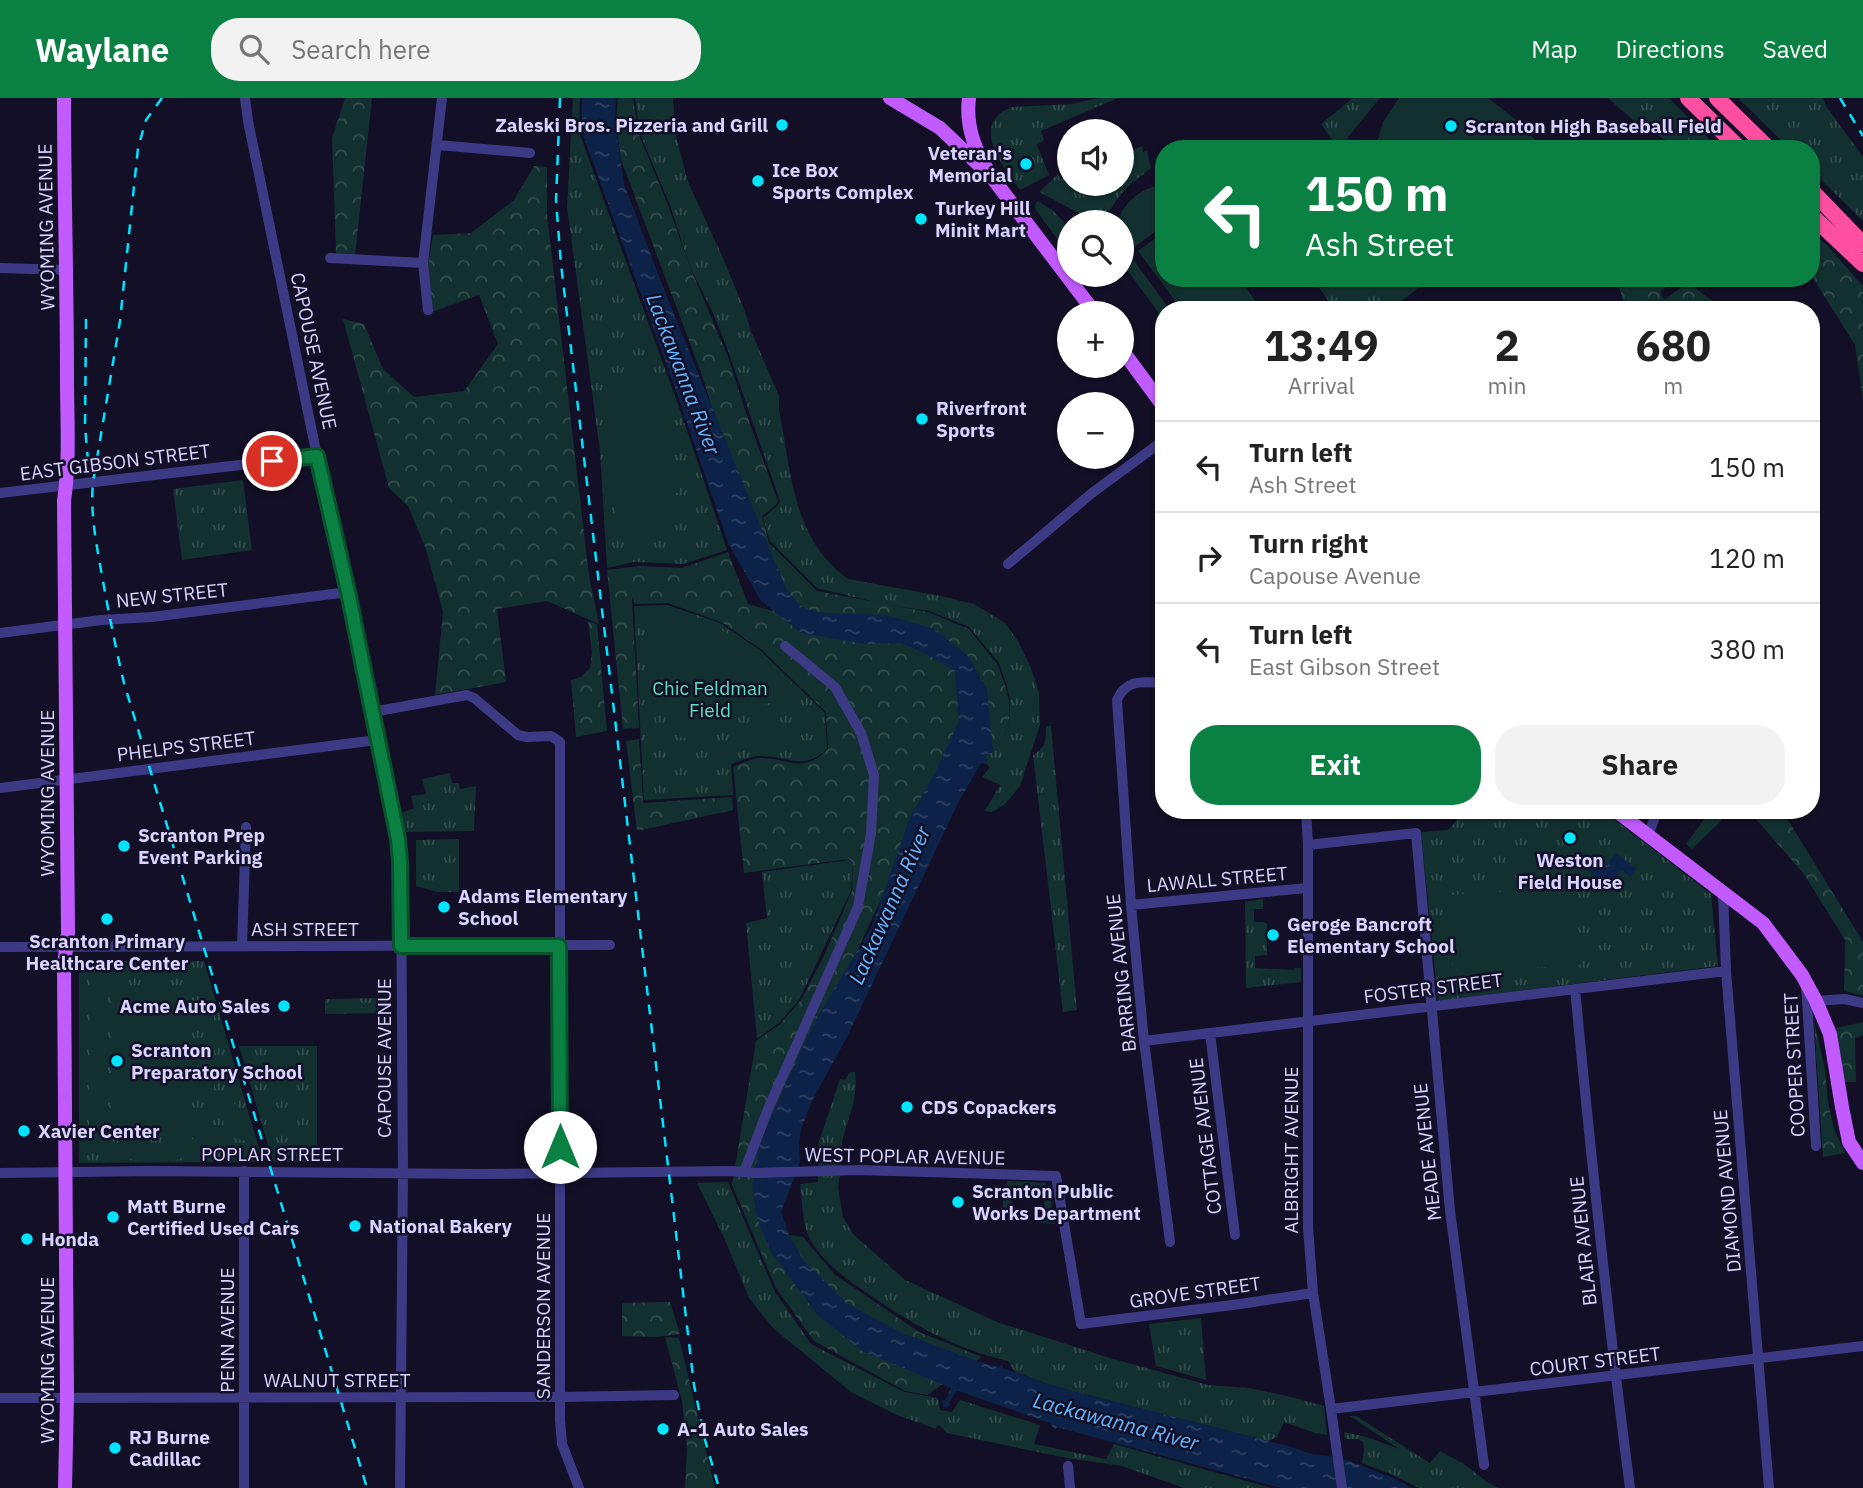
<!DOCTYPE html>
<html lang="en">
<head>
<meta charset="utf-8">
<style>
	body { margin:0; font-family:"IBM Plex Sans",sans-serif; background:#f2f2f2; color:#222; height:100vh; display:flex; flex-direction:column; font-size:26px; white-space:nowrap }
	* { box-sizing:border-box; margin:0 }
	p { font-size:23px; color:#767676 }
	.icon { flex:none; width:38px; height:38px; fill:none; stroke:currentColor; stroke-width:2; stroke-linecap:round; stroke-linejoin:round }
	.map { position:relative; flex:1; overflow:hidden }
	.sheet { position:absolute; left:1155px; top:203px; width:665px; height:518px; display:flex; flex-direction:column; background:#fff; border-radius:28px; box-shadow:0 2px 5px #0004 }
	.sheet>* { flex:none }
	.guide { position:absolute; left:1155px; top:42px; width:665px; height:147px; border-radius:28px; box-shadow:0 2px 5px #0004; background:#0b8043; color:#fff; overflow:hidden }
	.fabs { position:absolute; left:1057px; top:21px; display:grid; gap:14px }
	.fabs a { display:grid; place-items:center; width:77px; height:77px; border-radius:50%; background:#fff; box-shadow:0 2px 5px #0004; font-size:35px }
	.pin { position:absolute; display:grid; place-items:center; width:60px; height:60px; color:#fff; margin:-30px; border:4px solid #fff; border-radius:50%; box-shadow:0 2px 7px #0007 }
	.me { position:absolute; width:77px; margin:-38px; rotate:0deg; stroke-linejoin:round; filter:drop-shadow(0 0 5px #0008) }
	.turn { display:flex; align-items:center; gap:24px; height:147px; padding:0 35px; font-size:32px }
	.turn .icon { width:91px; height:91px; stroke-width:2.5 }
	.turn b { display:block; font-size:49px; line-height:60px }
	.eta { display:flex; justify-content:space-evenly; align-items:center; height:119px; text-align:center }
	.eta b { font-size:42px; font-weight:700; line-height:49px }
	.button { display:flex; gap:14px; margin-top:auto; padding:14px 35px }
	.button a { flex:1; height:80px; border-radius:28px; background:#0b8043; color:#fff; font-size:28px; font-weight:700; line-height:80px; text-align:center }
	.button a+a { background:#f2f2f2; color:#222 }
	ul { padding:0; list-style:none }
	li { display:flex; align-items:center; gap:21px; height:91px; padding:0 35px; border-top:2px solid #e0e0e0 }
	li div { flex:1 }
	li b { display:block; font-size:26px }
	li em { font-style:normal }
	header { display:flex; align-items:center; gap:42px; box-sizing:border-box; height:98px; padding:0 35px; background:#0b8043; color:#fff }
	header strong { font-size:33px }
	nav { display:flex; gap:38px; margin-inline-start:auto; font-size:24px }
	.search { width:490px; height:63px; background:#f2f2f2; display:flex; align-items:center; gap:18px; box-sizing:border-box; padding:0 24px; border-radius:28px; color:#767676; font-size:26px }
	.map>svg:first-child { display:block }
	.grass { fill:url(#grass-tufts) }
	.forest { fill:url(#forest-crowns) }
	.garden { fill:#12302f; fill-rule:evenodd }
	.water { fill:url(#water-ripples) }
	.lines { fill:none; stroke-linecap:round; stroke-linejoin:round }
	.minor { stroke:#3d3a85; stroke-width:10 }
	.major { stroke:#c25bff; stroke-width:14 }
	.highway { stroke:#ff4fa3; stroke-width:16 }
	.rail { stroke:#00e5ff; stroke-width:2.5; stroke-dasharray:10 9; stroke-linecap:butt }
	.route-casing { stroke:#07532c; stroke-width:18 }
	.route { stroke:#0b8043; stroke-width:12 }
	.poi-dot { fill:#00e5ff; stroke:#130f26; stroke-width:2.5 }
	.labels { text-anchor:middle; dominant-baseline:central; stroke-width:5; stroke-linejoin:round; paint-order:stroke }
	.poi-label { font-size:19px; font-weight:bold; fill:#d9d4ff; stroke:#130f26; text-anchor:start }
	.street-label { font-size:19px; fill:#d9d4ff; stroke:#130f26 }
	.park-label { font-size:19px; fill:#5fe0c0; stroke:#130f26 }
	.water-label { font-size:21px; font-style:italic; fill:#62b6ff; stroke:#130f26 }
</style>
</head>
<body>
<header>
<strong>Waylane</strong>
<div class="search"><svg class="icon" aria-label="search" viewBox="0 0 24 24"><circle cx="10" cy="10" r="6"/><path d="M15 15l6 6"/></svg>Search here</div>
<nav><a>Map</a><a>Directions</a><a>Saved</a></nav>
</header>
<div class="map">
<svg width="1863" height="1390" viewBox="0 0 1863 1390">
	<defs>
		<pattern id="grass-tufts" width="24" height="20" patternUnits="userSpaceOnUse" patternTransform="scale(1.75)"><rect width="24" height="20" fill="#12302f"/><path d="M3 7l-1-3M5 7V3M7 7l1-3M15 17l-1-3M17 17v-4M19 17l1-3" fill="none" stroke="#344d4e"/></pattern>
		<pattern id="forest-crowns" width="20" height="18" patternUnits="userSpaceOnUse" patternTransform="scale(1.75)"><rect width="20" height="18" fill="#12302f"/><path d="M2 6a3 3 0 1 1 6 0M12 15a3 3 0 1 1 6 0" fill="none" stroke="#344d4e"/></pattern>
		<pattern id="water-ripples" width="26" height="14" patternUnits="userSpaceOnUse" patternTransform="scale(1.75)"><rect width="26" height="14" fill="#0c2248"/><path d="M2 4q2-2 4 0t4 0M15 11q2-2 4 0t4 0" fill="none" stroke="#2f4163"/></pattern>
	</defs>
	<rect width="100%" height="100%" fill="#130f26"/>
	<path class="grass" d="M573,0h7l-1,34 102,281 46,137 -44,14 -49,-2 -27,6 -7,-117 -33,-244z
		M635,0h38l3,38 12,46 35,76 21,51 7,22 28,65v14c13,63 12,127 69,169l93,17 33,8 31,19 13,18 13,27 8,25 1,32 -20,61 -15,18 -13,8 -7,-1 15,-26 -18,-8 8,-10 -4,-3 1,-3 -2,-4 4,-4h2l2,-2 -3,-11 11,6 8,-25 1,-20 -3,-15 -8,-23 -30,-36 -40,-16 -46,-7 -66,-16 -47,-47 -7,-23 15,-13 2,-4 -54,-156 -13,-32 -23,-46 -20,-62 -30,-71z
		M1099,0h19l-77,33 3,9 -7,5 12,30 -29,15c-17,-24 -52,-66 -8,-83l59,-3z
		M1353,0h27l-42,51 -17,-25z
		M1608,0h61l50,51h-39l-47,-29z
		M1738,0h85l3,8 37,51v64l-52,-51v-21h-21z
		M1142,48l1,6 4,-1 4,17c-10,8 -21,16 -30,26 -6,7 -10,17 -18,22 -6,3 -11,2 -17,1l-47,-25 19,-18 3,6 8,-3v7h53v-29z
		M1037,103l14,8 18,18v28l-33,-45 -1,-4z
		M1312,180h104l3,5 -2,6 -27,21h-55z
		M243,382l9,70 -70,10 -9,-71z
		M667,507l53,18 41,28 64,62 2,36c-23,23 -41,6 -69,7 -8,1 -18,5 -27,8l2,31 -89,5 -10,-194z
		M1046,628h5l26,284 -14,2 -30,-257c13,-8 13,-14 13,-29z
		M450,675l2,10h7l1,6 16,-3 -2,45 -68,1 -5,-19 13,-5 -3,-12 15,-2 -4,-15z
		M1464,712h138l109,84 7,72 -280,35 -17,-169 27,-2 16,-18z
		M459,741v53h-22l-21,-6v-46z
		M849,762l4,3 -2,28 -52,109 -20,23 -22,16 -11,-116 21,-5 -5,-46z
		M1263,801v10h-9v13h10l3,2v31l-12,1v12l38,2 2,-2h6v14l-55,6 -1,-86z
		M79,863h125l59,201 -184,1z
		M388,900v15l-63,1v-15z
		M239,948h78v116h-44z
		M850,974h5l1,9 -2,20 -12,40v20l-4,26 5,30 10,17 52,46 92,42 113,36 98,27 41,3 38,8 37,10 3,29 -12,-2 -31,-11 -7,15 -9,4 -215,-55 -38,-14 -7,-11c-52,-12 -97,-37 -141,-68 -22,-15 -45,-31 -58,-56 -7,-15 -7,-37 -9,-53l18,-2v-37l22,-66 5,1z
		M1007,1083l38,2 4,5 6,36 -13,-1v-2h3l-1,-28h-32v20h-10l2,-20h3z
		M728,1084l47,110 36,52 93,48 34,6 2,12 12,2 8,-12 80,25 -6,19 72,15 8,-15 157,44h-87l-62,-22 -55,-8 -120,-25 -7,-7h-3l-1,3 -39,-14 -46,-23 -78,-64 -24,-30 -23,-56 -29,-59z
		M1201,1220l5,62 -50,-14 -7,-42z
		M1350,1318h6l74,47 10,-12 24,13 23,18 12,6h-80l-28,-14 -29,-11 2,-12 -1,-9 -5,-3h-13l-1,-7 23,5 32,12z"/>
	<path class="forest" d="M345,0h27l-17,158 -19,-3 -4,-115z
		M618,0h15l6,37 29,70 22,62 38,90 19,59 31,85 -2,4 -14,11 7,27 48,48 111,21 41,17 29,36 8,23 3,13v20l-8,25 -12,-7 -100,144 -82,173 -32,177 28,4 31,37 85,58 63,25 -55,38 -22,-4 -91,-50 -38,-53 -44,-103 24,-144 24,-17 21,-24 22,-42 29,-67 1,-28 -4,-4 -105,14 -11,-106c8,-3 17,-8 26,-9 32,0 43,17 69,-9l-2,-37 -64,-62 -39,-27 -55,-20 -33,1 -3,-6 7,130 -16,1 -16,-159 32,-4 43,2 46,-16 20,52 24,7 1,-5 -71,-231 -81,-215 -5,-40z
		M534,68l13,1v48l42,361 10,48 -52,-23 -50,8 9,73 -71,13 8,-83 -17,-63 -18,-43 -19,-18 -46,-169 21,5 19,45 31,28 50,-6 34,-47 -19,-49 -47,17 -4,-48 5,-29 38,-2 43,-33z
		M1811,134l16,13 36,41v114l-8,-55 -44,-70z
		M1615,180h60l-15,14 4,8 24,-17 30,22 3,5h-97l-2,-14z
		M588,523l9,3 10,107 -31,6 -5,-57 10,-3 9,-9 2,-15z
		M639,641l4,64 89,-6 1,13 -96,21 -11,-90z
		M1711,712h21l-40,39 -6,-5z
		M1748,712h31l12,15 72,117v54l-19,-5 1,-51 -41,-66z
		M1814,923l11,49 3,32 6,27 11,24 -22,4z
		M1863,924v13l-8,3 1,44h-11l-9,-54z
		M670,1204l10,32 -23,3 -35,-1v-33z
		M665,1239l14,1 36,150h-30l2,-41 -5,-46z"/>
	<path class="garden" d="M1399,0h89l27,21 29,30h-169l8,-27z
		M1164,86v41l-35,26 4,8 37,51h-6v10l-42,-57v-41h-5c8,-21 24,-34 47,-38z
		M1164,134v46h75l23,32h-80l-44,-59z
		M663,283l14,112 -13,2 5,35 -52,7 -14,-153z
		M669,510l38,14 53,31 39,38 -115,47 -6,-1 -40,-128z
		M758,624l36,1v23h-36z
		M1576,789l4,78 -127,8 -5,-78z
		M131,868c43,-1 77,-2 83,51v101l-3,11 -10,17 -12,9 -13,5h-41l-20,-6 -16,-11h-10l1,-173h10v15l16,-14zM136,878c31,0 55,-4 68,30v115l-3,9 -11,12 -15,8 -40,1 -9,-2 -14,-8 -9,-13 -3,-12 -1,-104c5,-20 16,-32 37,-36z
		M112,896h79l-1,143h-78z
		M236,1005l13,38c-25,-1 -36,-23 -13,-38z"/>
	<path class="water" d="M582,0h34l-1,21 9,65 41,108 122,299 15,16 21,6 64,2 48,14 33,27 19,33 6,62 -4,2 -4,4 2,4 -1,3 -5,-1 -22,38 -112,236 -35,64 -11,28 -2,15 1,18 -19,50 8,23 15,26 42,42 56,30 78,29 19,5 3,-3 1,4 50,18 235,60 23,8 18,2 20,5 44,17 19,10h-131l-224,-61 -2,3 -5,-7 -92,-32h-2l-7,12 1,2 -3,3 -4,-1 -1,-7h4l5,-12 -89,-37 -45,-37 -46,-62 -14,-34 -5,-31 8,-45 54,-119 58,-97 38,-109 26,-46 23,-50 -4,-50 -29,-17 -25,-11 -36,1 -64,-11 -40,-32 -32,-56 -51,-149 -96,-264z
		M1616,755l20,16 -6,8 -8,-7 -13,17 -24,-19 7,-10 12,9z"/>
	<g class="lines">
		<path class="minor" d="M245,0l3,23 69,335 31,136 50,247 3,37 2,296 -3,316
			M438,47l92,8
			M330,160l93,5
			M0,170l67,2
			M428,212l-5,-47 19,-165
			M0,395l317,-37
			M1008,466l84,-71 72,-53
			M0,535l101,-13 51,-3 196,-25
			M1164,585c-21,-1 -37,-5 -47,17l14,205 13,136 26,201
			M372,614l95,-17 7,3 44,37 9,2 24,-1 9,6v678l2,24 17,44
			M0,690l377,-48
			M1306,712l2,35v382l5,66 18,116 11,79
			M1648,737l10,-25
			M1308,747l108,-12 34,378 34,254
			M1723,794l3,79 43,517
			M1131,807l176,-17
			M242,848l4,-119
			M0,849l610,-2
			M1806,887l10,161
			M1575,891c16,167 33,333 55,499
			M1816,903l29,-2 18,4
			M1210,935l25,202
			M1144,943l582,-70
			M744,1074l24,-63 90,-202 13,-74 3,-58 -13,-42 -26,-46 -50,-41
			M0,1075l153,-2 327,3 252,-3 22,2 105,-3 197,6 25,148 159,-20 73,-11
			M0,1300l560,-1 114,-2
			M1331,1311l532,-63
			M1068,1368l2,22
			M244,1390v-317"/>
		<path class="major" d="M64,0c0,93 3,186 3,280 0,42 3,81 -3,123l4,432 -4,32 3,432 -2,91
			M890,0l50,30 40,38
			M969,0c-4,31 8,57 25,82l101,133
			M1122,252l42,57
			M1615,712l148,113 39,52 14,26 14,33 12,73 7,35 14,21"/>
		<path class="highway" d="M1688,0l52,51
			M1717,0l52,51
			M1811,92l52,54
			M1811,117l52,49"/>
		<path class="rail" d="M162,0l-16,22 -8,28 -18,173 -27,161c-3,34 4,65 10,99 6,34 13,68 21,102l243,805
			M560,0l-4,102 5,64 133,1121 11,55 14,48
			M1840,0l23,38
			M86,221l-1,107 4,47"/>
	</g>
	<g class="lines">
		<defs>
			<path id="route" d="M272,363l45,-5 31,136 50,247 2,23 1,84h158l1,201"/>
		</defs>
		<use href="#route" class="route-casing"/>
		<use href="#route" class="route"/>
	</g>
	<g class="poi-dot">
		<circle cx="782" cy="27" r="7"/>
		<circle cx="1451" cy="28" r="7"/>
		<circle cx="1026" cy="66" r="7"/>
		<circle cx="758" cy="83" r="7"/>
		<circle cx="921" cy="121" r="7"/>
		<circle cx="922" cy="321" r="7"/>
		<circle cx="1570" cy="740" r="7"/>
		<circle cx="124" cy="748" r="7"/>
		<circle cx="444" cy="809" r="7"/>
		<circle cx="107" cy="821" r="7"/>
		<circle cx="1273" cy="837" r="7"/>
		<circle cx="284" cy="908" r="7"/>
		<circle cx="117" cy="963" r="7"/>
		<circle cx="907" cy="1009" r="7"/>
		<circle cx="24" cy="1033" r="7"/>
		<circle cx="958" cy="1104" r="7"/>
		<circle cx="113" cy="1119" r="7"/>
		<circle cx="355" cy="1128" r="7"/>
		<circle cx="27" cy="1141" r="7"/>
		<circle cx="663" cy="1331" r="7"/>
		<circle cx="115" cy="1350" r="7"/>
	</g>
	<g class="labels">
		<g class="poi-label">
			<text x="768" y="27" text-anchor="end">Zaleski Bros. Pizzeria and Grill</text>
			<text x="1465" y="28">Scranton High Baseball Field</text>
			<text x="1012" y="55" text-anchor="end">Veteran's<tspan x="1012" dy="22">Memorial</tspan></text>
			<text x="772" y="72">Ice Box<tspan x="772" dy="22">Sports Complex</tspan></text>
			<text x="935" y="110">Turkey Hill<tspan x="935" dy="22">Minit Mart</tspan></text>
			<text x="936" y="310">Riverfront<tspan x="936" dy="22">Sports</tspan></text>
			<text x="138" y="737">Scranton Prep<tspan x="138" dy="22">Event Parking</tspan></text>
			<text x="1570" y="762" text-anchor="middle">Weston<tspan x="1570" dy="22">Field House</tspan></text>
			<text x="458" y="798">Adams Elementary<tspan x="458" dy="22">School</tspan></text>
			<text x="1287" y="826">Geroge Bancroft<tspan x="1287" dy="22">Elementary School</tspan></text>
			<text x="107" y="843" text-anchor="middle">Scranton Primary<tspan x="107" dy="22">Healthcare Center</tspan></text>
			<text x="270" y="908" text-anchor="end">Acme Auto Sales</text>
			<text x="131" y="952">Scranton<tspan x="131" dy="22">Preparatory School</tspan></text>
			<text x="921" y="1009">CDS Copackers</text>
			<text x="38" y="1033">Xavier Center</text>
			<text x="972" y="1093">Scranton Public<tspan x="972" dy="22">Works Department</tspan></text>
			<text x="127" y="1108">Matt Burne<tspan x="127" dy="22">Certified Used Cars</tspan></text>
			<text x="369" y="1128">National Bakery</text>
			<text x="41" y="1141">Honda</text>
			<text x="677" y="1331">A-1 Auto Sales</text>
			<text x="129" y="1339">RJ Burne<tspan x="129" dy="22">Cadillac</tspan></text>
		</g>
		<g class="street-label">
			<text transform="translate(46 129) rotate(-91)">WYOMING AVENUE</text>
			<text transform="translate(314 253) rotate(78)">CAPOUSE AVENUE</text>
			<text transform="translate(115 364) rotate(-7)">EAST GIBSON STREET</text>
			<text transform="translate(172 497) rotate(-6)">NEW STREET</text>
			<text transform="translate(186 648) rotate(-7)">PHELPS STREET</text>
			<text transform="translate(47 695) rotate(-90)">WYOMING AVENUE</text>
			<text transform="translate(1217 781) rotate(-5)">LAWALL STREET</text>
			<text x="305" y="831">ASH STREET</text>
			<text transform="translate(1121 875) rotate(-96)">BARRING AVENUE</text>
			<text transform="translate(1433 890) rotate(-7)">FOSTER STREET</text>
			<text transform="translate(384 960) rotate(-90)">CAPOUSE AVENUE</text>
			<text transform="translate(1794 967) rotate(-93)">COOPER STREET</text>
			<text transform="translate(1205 1038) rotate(-97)">COTTAGE AVENUE</text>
			<text transform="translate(1291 1052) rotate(-90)">ALBRIGHT AVENUE</text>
			<text transform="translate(1427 1054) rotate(-96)">MEADE AVENUE</text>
			<text x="272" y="1056">POPLAR STREET</text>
			<text transform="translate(905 1058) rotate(1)">WEST POPLAR AVENUE</text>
			<text transform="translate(1727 1093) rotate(-95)">DIAMOND AVENUE</text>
			<text transform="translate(1583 1143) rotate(-96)">BLAIR AVENUE</text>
			<text transform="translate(1195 1194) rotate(-8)">GROVE STREET</text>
			<text transform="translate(543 1208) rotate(-90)">SANDERSON AVENUE</text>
			<text transform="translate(227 1232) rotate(-90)">PENN AVENUE</text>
			<text transform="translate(47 1262) rotate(-90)">WYOMING AVENUE</text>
			<text transform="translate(1595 1263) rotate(-7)">COURT STREET</text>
			<text x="337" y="1282">WALNUT STREET</text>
		</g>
		<g class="park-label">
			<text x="710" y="590">Chic Feldman<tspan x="710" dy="22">Field</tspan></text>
		</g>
		<g class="water-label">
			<text transform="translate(684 276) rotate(69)">Lackawanna River</text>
			<text transform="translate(889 807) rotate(-66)">Lackawanna River</text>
			<text transform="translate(1116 1323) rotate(15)">Lackawanna River</text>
		</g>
	</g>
</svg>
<div class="fabs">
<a><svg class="icon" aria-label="sound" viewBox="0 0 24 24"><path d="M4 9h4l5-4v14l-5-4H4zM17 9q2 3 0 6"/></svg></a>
<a><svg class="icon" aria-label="search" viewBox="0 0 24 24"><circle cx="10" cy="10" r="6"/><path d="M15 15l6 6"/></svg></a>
<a>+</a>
<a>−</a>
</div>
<div class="pin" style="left:272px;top:363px;background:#d93025"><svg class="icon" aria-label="arrive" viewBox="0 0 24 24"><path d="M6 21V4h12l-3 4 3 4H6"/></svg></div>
<svg class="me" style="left:560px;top:1049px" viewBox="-20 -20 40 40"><circle r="19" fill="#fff"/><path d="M0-13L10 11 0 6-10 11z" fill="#0b8043"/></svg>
<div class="guide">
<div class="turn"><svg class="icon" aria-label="left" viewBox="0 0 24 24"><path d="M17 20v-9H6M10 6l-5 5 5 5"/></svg><div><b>150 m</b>Ash Street</div></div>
</div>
<section class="sheet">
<div class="eta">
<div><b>13:49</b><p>Arrival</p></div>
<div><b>2</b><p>min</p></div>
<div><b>680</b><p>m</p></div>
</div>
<ul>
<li><svg class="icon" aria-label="left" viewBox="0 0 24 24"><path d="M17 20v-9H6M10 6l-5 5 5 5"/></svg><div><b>Turn left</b><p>Ash Street</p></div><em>150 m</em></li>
<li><svg class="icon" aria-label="right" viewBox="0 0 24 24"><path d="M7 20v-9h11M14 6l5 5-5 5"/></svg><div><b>Turn right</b><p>Capouse Avenue</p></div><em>120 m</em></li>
<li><svg class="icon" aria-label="left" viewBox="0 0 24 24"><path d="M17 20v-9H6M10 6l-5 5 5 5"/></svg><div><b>Turn left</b><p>East Gibson Street</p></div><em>380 m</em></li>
</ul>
<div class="button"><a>Exit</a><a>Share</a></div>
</section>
</div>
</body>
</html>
